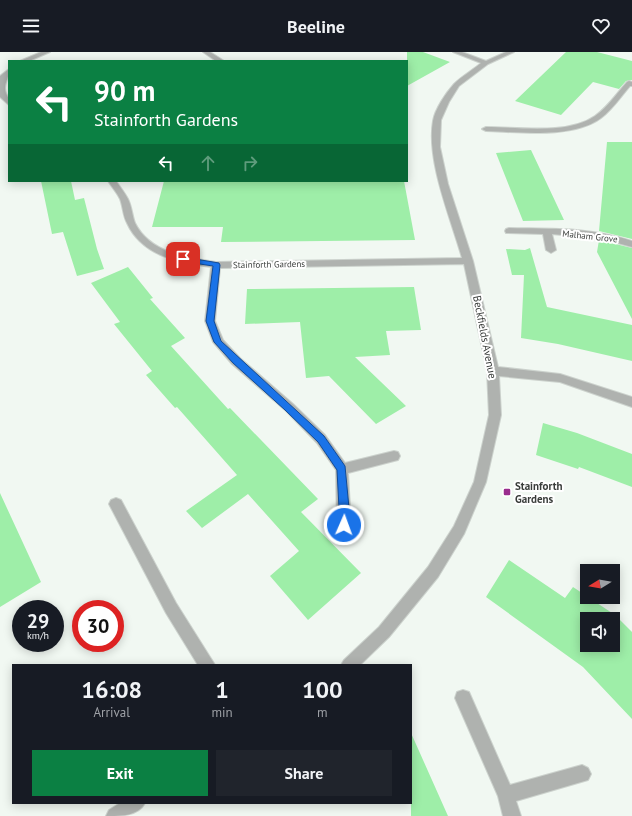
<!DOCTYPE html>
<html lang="en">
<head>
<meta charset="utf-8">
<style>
	body { margin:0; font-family:"PT Sans",sans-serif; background:#20242c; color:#f1f3f6; height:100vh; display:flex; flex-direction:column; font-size:15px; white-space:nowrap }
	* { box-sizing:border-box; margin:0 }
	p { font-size:13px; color:#9ea1a6 }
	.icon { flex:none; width:22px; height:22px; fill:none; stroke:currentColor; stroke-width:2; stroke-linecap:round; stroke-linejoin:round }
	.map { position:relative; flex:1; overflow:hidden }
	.panel { position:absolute; left:12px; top:612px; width:400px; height:140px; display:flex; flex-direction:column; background:#171b24; border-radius:0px; box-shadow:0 2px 10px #0003 }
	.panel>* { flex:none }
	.hud { position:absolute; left:8px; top:8px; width:400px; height:122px; border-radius:0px; box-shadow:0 2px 10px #0003; background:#0b8043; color:#fff; overflow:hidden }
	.needle { width:26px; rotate:259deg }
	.controls { position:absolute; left:580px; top:512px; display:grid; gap:8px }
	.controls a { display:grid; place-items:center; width:40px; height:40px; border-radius:0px; background:#171b24; box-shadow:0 2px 10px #0003; font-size:20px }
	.speed { position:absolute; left:12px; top:548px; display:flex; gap:8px; font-size:20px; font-weight:700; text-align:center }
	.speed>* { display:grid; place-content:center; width:52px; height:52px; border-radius:50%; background:#171b24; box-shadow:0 2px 10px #0003; line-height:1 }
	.speed small { font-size:10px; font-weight:400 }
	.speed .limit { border:6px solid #d22; background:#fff; color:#111 }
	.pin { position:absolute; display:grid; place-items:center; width:34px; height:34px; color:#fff; margin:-17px; border-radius:8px; box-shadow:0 2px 6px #0006 }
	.me { position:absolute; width:44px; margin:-22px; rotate:2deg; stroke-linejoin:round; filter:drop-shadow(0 0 3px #0008) }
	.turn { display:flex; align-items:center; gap:14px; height:84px; padding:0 20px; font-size:18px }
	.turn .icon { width:52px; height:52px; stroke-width:2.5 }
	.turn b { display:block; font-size:28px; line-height:34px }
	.lanes { display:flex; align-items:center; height:38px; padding:0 20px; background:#0003; justify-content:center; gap:20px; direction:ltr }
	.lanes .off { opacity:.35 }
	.eta { display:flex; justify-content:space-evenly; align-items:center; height:68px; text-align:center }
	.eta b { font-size:24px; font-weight:600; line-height:28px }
	.primary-button { display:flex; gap:8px; margin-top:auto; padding:8px 20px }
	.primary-button a { flex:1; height:46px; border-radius:0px; background:#0b8043; color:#fff; font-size:16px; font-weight:600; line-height:46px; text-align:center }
	.primary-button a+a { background:#20242c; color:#f1f3f6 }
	header { display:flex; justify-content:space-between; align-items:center; height:52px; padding:0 20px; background:#171b24; font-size:18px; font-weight:600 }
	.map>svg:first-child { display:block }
	.building { fill:#9eeea8; fill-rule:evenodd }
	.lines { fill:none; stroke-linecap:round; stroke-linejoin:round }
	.lane-casing { stroke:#ccd2cd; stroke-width:2 }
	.street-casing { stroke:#ccd2cd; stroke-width:2 }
	.lane { fill:#afb2af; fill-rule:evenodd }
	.street { fill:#afb2af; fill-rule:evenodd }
	.route { fill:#1a73e8; stroke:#114b97 }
	.poi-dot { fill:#9a2d8e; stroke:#fff; stroke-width:1.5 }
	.labels { text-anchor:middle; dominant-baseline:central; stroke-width:4; stroke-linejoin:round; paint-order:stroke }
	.far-street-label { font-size:9px; fill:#393c3a; stroke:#fff }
	.street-label { font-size:11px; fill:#393c3a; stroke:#fff }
	.poi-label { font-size:11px; font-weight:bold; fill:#393c3a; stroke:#fff; text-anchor:start }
</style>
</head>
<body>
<header><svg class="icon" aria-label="menu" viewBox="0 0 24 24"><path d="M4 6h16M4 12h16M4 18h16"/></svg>Beeline<svg class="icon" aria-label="heart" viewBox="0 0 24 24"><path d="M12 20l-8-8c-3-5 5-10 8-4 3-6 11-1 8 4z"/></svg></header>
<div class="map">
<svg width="632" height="764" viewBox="0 0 632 764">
	<rect width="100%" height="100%" fill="#f1f8f2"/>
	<path class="building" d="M407,0h16l27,10 -43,24z
		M566,0h31l35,9v19l-6,1 -7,8 -26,-7 -32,33 -46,-14z
		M607,90h25v97l-33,-8z
		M531,98l33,70 -41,1 -27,-68z
		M41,129h30l4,19 9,-2 13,51 7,20 -27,7 -14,-44 -11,2z
		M164,129h240l11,59 -194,2 2,-15h-71z
		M599,188l33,8v71l-35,-67z
		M530,196l17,59 85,18v36l-74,-17 -37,-6 3,-63h-12l-6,-26 19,1z
		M128,215l25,31 -3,1 35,39 -14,8 57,63 2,-1 88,91 -17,13 60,61 -53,47 -38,-44 29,-25 -51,-57 -46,34 -16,-17 51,-36 -60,-68 -2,1 -29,-33 6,-4 -38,-47 6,-2 -29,-39z
		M414,235l7,43 -35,1 4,24 -35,2 51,49 -30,18 -47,-48 -23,2 -6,-56 -55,2 2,-35z
		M543,371l34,10 55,21v33l-53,-20 -1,2 -42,-14z
		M0,441l41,89 -41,25z
		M509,508l56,38 8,-11 42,28 17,17v87l-49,-52 -97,-70zM587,567h26v26h-26z
		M411,681l37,83h-37z"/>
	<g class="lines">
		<defs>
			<path id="lane" d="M116,446l5,2 55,103 39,62h-17l-32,-52 -57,-109 2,-4z"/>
			<path id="street" d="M41,0h9l-21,9h-9z
				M203,0h7l14,9h-8z
				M453,0h9l24,9 20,-9h8l-26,12 -29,22 -10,16 -8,18 -1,27 8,37 25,77 25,106 62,7 72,23v10l-72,-25 -61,-6 2,39 -15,67 -22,52 -26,43 -49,60 -29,28h-19l3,-5 35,-33 49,-60 26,-41 20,-44 15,-67 -2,-44 -23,-107 -244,4 -5,53 8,19 17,18 53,46 32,31 20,28 49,-12 4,1 2,4 -2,4 -4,1 -46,12 3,52 -2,4 -5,2 -5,-2 -2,-4 -1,-55 -19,-27 -32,-33 -53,-46 -19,-22 -8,-21 6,-54c-32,-4 -69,-11 -84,-44 -4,-7 -4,-16 -7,-24 -3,-6 -8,-12 -12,-18h8c4,6 9,12 12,18 4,8 4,16 7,24 15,30 52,35 81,39l246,-4c-11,-39 -36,-97 -29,-137 2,-12 13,-28 21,-37 8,-8 19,-14 27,-21z
				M9,17c0,13 -9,16 0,30v6l-9,-8v-21z
				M629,29l3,1v4h-2c-9,10 -17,23 -29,32 -28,21 -82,14 -115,13l-4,-2 4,-2c32,0 82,8 109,-11 13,-9 22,-23 32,-34z
				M509,176c42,1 83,-1 123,13v6l-29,-8 -51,-5 4,16 -5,3 -5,-3 -3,-16 -37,-1 -1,-2 1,-2z
				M463,638l6,2 41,93 72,-20 6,3 3,6 -3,6 -72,21 5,15h-18l-5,-20 -43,-98 2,-6z
				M120,751h25c-7,13 -24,13 -39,13l3,-6z"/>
		</defs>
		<use href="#lane" class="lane-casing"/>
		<use href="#street" class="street-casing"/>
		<use href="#lane" class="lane"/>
		<use href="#street" class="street"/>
	</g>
	<path class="route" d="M183,205l36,6 1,2 -6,56 7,20 103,95 21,30 4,42 -2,21 -3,1 -4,-1 -2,-4 1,-17 -2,-38 -19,-28 -33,-32 -52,-47 -19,-21 -8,-21 7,-55 -33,-5v-3z"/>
	<rect class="poi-dot" x="503" y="436" width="8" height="8" rx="2"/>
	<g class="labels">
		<g class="far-street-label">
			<text transform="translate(590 184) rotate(6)">Malham Grove</text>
			<text transform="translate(269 212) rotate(-1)">Stainforth Gardens</text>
		</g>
		<g class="street-label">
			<text transform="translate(485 285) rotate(79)">Beckfields Avenue</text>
		</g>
		<g class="poi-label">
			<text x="515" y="434">Stainforth<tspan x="515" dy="13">Gardens</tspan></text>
		</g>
	</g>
</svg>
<div class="controls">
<a><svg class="needle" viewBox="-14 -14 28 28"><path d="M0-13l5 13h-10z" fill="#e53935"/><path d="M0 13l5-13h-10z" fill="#9ea1a6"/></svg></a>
<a><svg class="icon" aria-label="sound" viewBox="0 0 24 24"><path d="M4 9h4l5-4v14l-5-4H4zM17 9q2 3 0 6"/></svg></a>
</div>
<div class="speed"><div>29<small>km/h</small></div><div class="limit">30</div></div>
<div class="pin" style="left:183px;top:207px;background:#d93025"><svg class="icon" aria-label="arrive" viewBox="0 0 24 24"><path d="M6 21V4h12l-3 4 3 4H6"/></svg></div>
<svg class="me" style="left:344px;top:473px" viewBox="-20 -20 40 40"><circle r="17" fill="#1a73e8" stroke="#fff" stroke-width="3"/><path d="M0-11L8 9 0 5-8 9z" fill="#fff"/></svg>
<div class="hud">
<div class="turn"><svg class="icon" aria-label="left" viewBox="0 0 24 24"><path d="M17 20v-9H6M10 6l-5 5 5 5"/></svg><div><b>90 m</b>Stainforth Gardens</div></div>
<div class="lanes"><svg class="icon" aria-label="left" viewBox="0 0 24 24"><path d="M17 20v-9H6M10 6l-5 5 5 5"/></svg><svg class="icon off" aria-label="ahead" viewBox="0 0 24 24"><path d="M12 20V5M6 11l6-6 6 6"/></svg><svg class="icon off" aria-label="right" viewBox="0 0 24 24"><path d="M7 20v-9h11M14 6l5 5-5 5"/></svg></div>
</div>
<section class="panel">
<div class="eta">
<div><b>16:08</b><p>Arrival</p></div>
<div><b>1</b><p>min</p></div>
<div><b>100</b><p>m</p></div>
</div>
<div class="primary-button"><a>Exit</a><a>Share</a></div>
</section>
</div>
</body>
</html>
